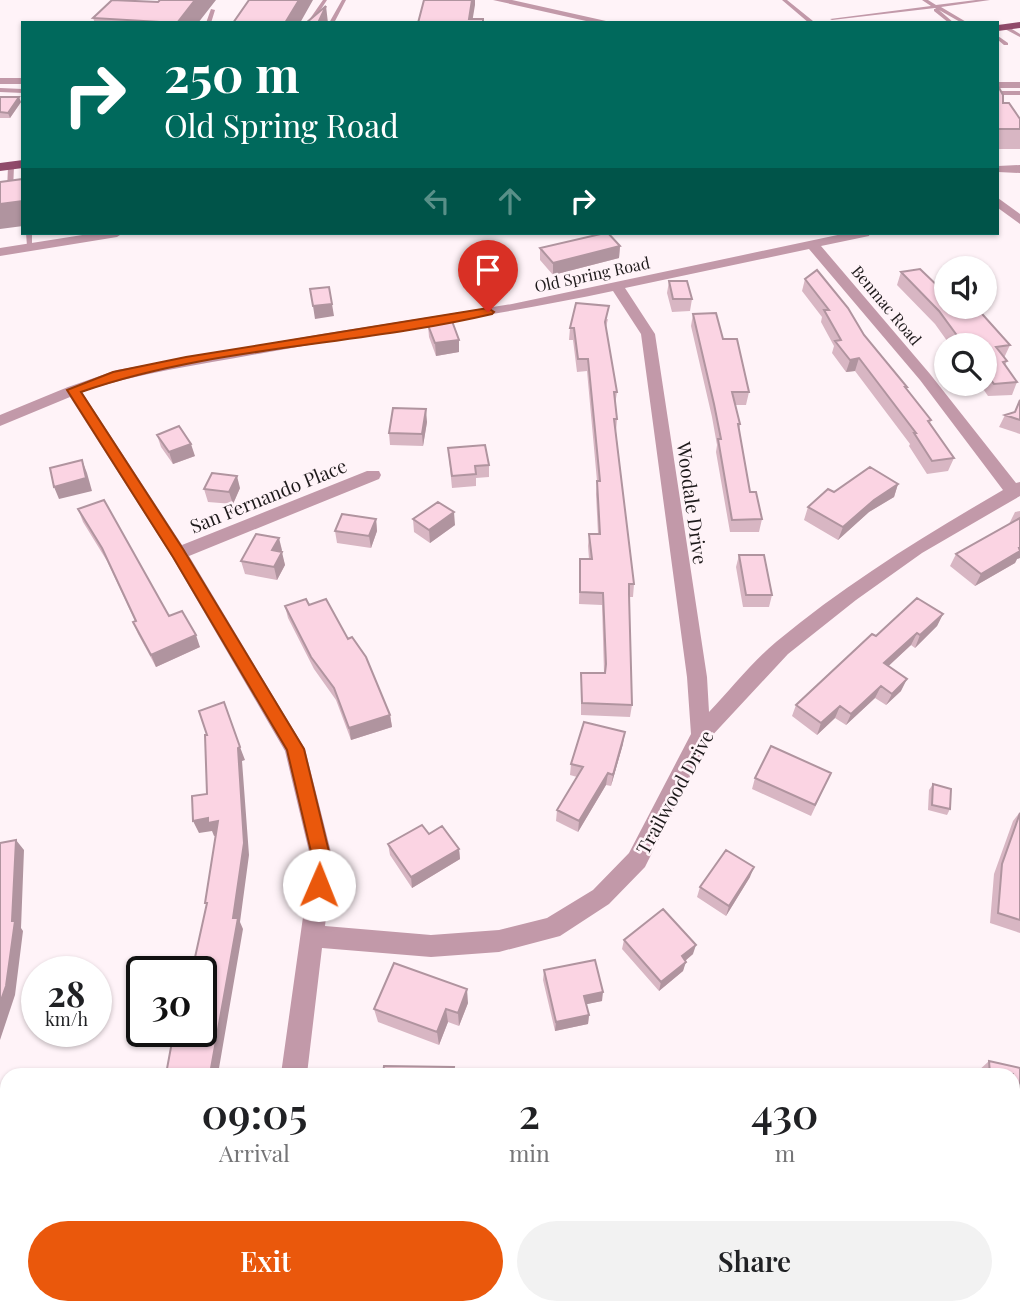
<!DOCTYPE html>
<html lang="en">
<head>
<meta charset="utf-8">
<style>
	body { margin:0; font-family:"Playfair Display",serif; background:#f2f2f2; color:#202124; height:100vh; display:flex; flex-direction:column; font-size:26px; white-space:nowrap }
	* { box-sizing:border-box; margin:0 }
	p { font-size:23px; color:#757577 }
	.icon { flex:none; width:38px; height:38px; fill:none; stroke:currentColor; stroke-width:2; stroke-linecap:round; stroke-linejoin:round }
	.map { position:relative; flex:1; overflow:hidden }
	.panel { position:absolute; left:0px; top:1068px; width:1020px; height:247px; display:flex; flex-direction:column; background:#fff; border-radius:21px 21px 0 0; box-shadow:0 2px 5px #0004 }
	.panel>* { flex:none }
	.banner { position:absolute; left:21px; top:21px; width:978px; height:214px; border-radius:0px; box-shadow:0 2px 5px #0004; background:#00695c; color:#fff; overflow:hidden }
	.tools { position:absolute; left:934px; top:256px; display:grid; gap:14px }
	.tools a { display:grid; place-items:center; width:63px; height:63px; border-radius:50%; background:#fff; box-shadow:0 2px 5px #0004; font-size:35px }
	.speed { position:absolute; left:21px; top:956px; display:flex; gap:14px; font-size:35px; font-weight:700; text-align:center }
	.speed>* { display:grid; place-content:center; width:91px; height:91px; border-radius:50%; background:#fff; box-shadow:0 2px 5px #0004; line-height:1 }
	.speed small { font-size:18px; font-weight:400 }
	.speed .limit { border:4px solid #111; border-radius:10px; background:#fff; color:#111 }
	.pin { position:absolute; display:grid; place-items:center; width:60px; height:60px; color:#fff; margin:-72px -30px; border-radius:50% 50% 50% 0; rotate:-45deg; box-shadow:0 0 7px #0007 }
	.pin .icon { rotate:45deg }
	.me { position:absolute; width:77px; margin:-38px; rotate:1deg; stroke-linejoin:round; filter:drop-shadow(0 0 5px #0008) }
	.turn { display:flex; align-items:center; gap:24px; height:147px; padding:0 28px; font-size:32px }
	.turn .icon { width:91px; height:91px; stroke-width:2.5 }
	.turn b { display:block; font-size:49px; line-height:60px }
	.lanes { display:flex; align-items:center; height:66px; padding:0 28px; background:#0003; justify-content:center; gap:35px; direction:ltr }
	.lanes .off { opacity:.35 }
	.eta { display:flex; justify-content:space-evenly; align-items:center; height:119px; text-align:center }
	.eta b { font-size:42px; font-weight:600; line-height:49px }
	.cta { display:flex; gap:14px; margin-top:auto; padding:14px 28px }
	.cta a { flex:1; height:80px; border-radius:42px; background:#ea580c; color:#fff; font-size:28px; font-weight:600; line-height:80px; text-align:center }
	.cta a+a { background:#f2f2f2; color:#202124 }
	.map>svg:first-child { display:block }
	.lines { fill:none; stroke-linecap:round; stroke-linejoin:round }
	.lane { fill:#c299a9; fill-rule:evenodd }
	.street { fill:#c299a9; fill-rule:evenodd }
	.primary { fill:#904a6a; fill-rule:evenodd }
	.wall { fill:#d8b6c3 }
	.shaded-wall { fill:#b0949f }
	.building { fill:#fbd4e3; stroke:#b0949f; stroke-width:2 }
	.route { fill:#ea580c; stroke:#983908; stroke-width:2 }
	.labels { text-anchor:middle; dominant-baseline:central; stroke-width:5; stroke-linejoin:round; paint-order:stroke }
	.far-street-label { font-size:16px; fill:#1e1a1b; stroke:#fff3f8 }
	.street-label { font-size:19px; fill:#1e1a1b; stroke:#fff3f8 }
</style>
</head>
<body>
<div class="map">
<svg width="1020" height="1314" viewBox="0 0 1020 1314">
	<rect width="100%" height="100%" fill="#fff3f8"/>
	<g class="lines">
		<path class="lane" d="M323,0h4l-15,23h-5z
			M342,0h4l-12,23h-5z
			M782,0h5l26,21v2h-4z
			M922,0h6l8,5 40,-5h14l-49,7 27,16h-6l-23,-13 15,13h-5l-15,-12v-2h2l-1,-1 -103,12 -2,-1 101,-13z
			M211,9l4,1 -4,13h-5z
			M1003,26h4l13,8v3l-17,-9z
			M998,36l10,7v2h-4l-6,-5z
			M0,88l23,1v4l-23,-1z
			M998,91h22v4h-22z
			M11,164l3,2 -1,25 -3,2 -3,-2 1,-25z
			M26,233h6v14l-5,-1z"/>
		<path class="street" d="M493,0h19l103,23h-20z
			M0,78h23v6h-23z
			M998,82h22v6h-22z
			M1020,165v8l-22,-1v-6z
			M998,198l22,16v10l-22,-16z
			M95,233h28l-6,4 -117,19v-8z
			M847,233h23l-1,3 -48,10 109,128 86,109 4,-1v14l-98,57 -66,47 -68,54 -80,86 -63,127 -36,37 -49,32 -61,16 -68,5 -109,-9 -15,126h-26l30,-214 -26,-109 -113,-194 -102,-160 -70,29v-11l68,-28 49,-17 205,-36 190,-30zM809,249l111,131 83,110c-79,46 -156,93 -227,152 -24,20 -45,47 -67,70l-2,-35 -52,-343 -30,-46zM613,291l28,43 46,343 4,57 -62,119 -36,37 -46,28 -48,12 -68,5 -106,-9 8,-66 -28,-111 -116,-193 190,-77 2,-4 -2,-4h-12l-185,74 -100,-153c57,-19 117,-27 176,-38 119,-22 238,-38 355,-63z
			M246,1307h29v7h-30z"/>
		<path class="primary" d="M1020,22v6l-22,3v-6z
			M23,160v8l-23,3v-8z"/>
	</g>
	<path class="wall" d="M93,18l105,5h-103z
		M998,86l5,17 17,16v30h-22z
		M0,97l21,5 -11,16h-10z
		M620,246l-1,12 -66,17 -13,-15v-12z
		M901,272l45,22 64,51 -6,13 3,3 -2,4 12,17 -5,13 -24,1 -9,-13h6v-38h-35l-15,-21 -38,-39z
		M805,279l59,56 43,52v2l24,31 -1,3 24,35 -6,13 -21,3 -18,-28 1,-2 -55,-73 -9,1 -14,-19 2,-7 -13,-24 1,-5 -20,-26z
		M669,281l23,18 -2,12 -18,1 -5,-19z
		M693,314l30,25 26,53 -3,13h-11l5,19 -1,6 11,62 12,27 -3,13h-29l-14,-80 1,-7 -5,-28 -21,-91z
		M608,319l-2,8 11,65 -2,13 2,14 -1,13 18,152 -1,13h-4l3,108 -2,12 -49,-2v-42h23l-2,-68 -23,-1 1,-45h9l-1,-13 1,-12h9l-2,-40 1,-13 -10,-110 -10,1 -4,-32h-4l1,-12z
		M428,325l31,15v12l-23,4 -7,-19z
		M1020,400v34l-21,-7 6,-12 10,-3z
		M427,422l-4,24 -33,-1 -1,-12z
		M157,435l38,21 -22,8 -12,-17z
		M448,448l41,17v12l-13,1v8l-24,2z
		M898,484l-4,13 -25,15 -31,28 -34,-20 4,-13 26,-15z
		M240,488l-7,16 -25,-2 -4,-13z
		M78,509l91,107 31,31 -44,20 -18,-33 -5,-12 2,-1 -28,-60 -24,-39z
		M1020,511v47l-3,1 -2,4 -40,23 -25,-20 6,-12 53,-30 6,-12z
		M376,519l1,12 -6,17 -34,-5 -2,-12z
		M413,519l42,6 -25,18 -16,-11z
		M282,550l-1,2 4,13 -8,15 -32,-6 -4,-13z
		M739,555l33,40 -3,12h-26l-7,-40z
		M309,605l81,110 2,12 -41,13 -15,-40 -22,-31 -26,-51 -3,-12z
		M943,614l-6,12 -22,22 -4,-3 -23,21 13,25 -15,14 -11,-7 -29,27 -11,-7 -18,17 -25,-19 4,-11 80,-69z
		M623,744l-12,42 -5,-1 -28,47 -22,-11 1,-11 20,-33 -7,-2 1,-11z
		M831,773l-20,43 -59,-27 3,-11z
		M933,784l17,25 -3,6 -19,-5 1,-20z
		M1020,812v121l-30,-10 4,-49 19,-53z
		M429,834l30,15 1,10 -48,29 -22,-33 -2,-11z
		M750,877l-24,39 -29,-19 3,-10z
		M624,940l69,14 -8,7 -2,10 -24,20 -37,-42z
		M544,970l58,31 -16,3 3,11 -1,9 -33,7 -12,-51z
		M468,1003l-9,23 -11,-4 -9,23 -61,-23 -4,-13z
		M989,1061l31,7v171l-7,4v-169h-36v-2z"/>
	<path class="shaded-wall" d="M195,0h21l-18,23h-21z
		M299,0h14l-13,23h-15z
		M472,0h3v5l-3,18 -3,-4z
		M326,6l2,17h-10z
		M19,97l2,5 -11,16 -2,-5z
		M23,201v25l-23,3v-25z
		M620,246l-1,12 -66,17v-12z
		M332,304l2,12 -19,3 -2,-13z
		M459,340v12l-23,4 -1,-13z
		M859,358l-4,13 -9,1 4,-12z
		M426,409l1,13 -4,24 -1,-12z
		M191,444l4,12 -22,8 -4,-12z
		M82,460l5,13 5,18 -33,8 -5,-12z
		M237,476l3,12 -7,16 -4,-12z
		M898,484l-4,13 -25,15 -31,28 5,-13 31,-27z
		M454,512l1,13 -25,18 -1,-13z
		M376,519l1,12 -6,17 -2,-12z
		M279,538l3,12 -6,13 -4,-13z
		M1020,548v10l-3,1 -2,4 -40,23 6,-12z
		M282,552l3,13 -8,15 -3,-13z
		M943,614l-6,12 -22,22 5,-13z
		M917,633l-6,12 -32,30 5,-12z
		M196,635l4,12 -44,20 -5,-12z
		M907,679l-6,12 -15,14 6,-11z
		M881,686l-6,12 -29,27 5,-11z
		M840,706l-5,12 -18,17 4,-12z
		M390,715l2,12 -41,13 -2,-12z
		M625,732l-2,12 -12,42 2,-11z
		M240,747l5,13 -3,1 7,94 -9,67 3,7 -25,145h-8l28,-326z
		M608,773l-2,12 -28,47 1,-11z
		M208,818l10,3 5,13 -9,2 -2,-5 -13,2 -6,-12z
		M16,840l8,10 -3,78 2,3 -8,64 -15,45v-37l12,-82z
		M459,849l1,10 -48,29 -1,-11z
		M754,867l-4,10 -24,39 3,-10z
		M696,945l-3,9 -14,12 3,-10z
		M686,962l-3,9 -24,20 2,-9z
		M467,989l1,14 -9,23 -1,-13z
		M603,992l-1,9 -19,4 1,-9z
		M446,1009l2,13 -9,23 -2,-13z
		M589,1015l-1,9 -33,7 1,-9z
		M160,1307h8l-1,7h-9z
		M404,1307h3v7h-3z"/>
	<path class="building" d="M112,0l46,2 2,-2h35l-18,23 -84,-5z
		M249,0h50l-14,23h-52z
		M424,0h48l-3,19h14v4h-65z
		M326,6l-8,17h-12z
		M998,86l5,9v8h6l11,16v10h-22z
		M0,97h19l-11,16 -8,-1z
		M23,179v22l-23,3v-22z
		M605,233h3l12,13 -67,17 -13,-15z
		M920,269l26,25h1v12h28l35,39 -14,2 11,14 -4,1 14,20 -23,2 -9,-11v-28h-21l-25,-34 -38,-39z
		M817,270l31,38 16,27 43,52h-2l26,33 -3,1 26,37 -22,3 -18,-28h2l-57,-75 -9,2 -15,-19 6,-1 -17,-30h5l-24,-31z
		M669,281h18l5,18h-19z
		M329,287l3,17 -19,2 -3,-17z
		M576,303l33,3 -4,16 12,70h-3l3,27h-3l20,165h-5v10l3,111 -50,-2 -1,-30h24l1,-9 -3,-71 -23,-1v-33h12l-3,-25h11l-3,-53h3l-12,-122h-10l-4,-31h-4z
		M716,313l7,26h14l12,53h-17l8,32h-2l12,68h6l6,27 -30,1 -14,-81h3l-7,-35 -21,-90z
		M452,321l7,19 -24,3 -7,-18z
		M1020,400v20l-15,-5 10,-3z
		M393,408l33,1 -4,25 -33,-1z
		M179,426l12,18 -22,8 -12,-17z
		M485,445l4,20 -14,1 1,8 -24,2 -4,-28z
		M82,460l4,18 -32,9 -4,-19z
		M870,467l28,17 -24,16 -31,27 -35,-20 20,-18 6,3z
		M212,473l25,3 -8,16 -25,-3z
		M104,500l65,116 13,-5 14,24 -45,20 -18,-33 3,-1 -34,-73 -24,-39z
		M438,502l16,10 -25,18 -16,-11z
		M342,514l34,5 -7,17 -34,-5z
		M1020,518v30h-1l1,3 -39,23 -25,-20z
		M256,534l23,4 -7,12 10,2 -8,15 -33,-6z
		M739,555h25l8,40h-26z
		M917,598l26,16 -23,21 -3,-2 -33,30 23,16 -15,15 -11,-8 -30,28 -11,-8 -19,17 -25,-18 76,-71 4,2z
		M306,599l3,6 17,-6 22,40 4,-2 14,20 24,58 -41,13 -15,-40 -23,-31 -26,-51z
		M224,702l16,45 -2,1 6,95 -11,75h5l-28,156h-44l8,-43h27v-60h-9l15,-68h-2l13,-82 -10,2v-5l-15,3 -1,-25 15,-2 -2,-59h2l-8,-24z
		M584,722l41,10 -12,43 -5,-2 -29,48 -22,-11 26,-43 -12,-3z
		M771,746l60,27 -16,32 -60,-27z
		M933,784l18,5 -1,20 -18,-4z
		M1020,813v107l-22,-7 4,-49z
		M422,825l7,9 13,-8 17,23 -48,28 -23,-33z
		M16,840l-4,81h3l-9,65 -6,17v-160z
		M726,850l28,17 -25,39 -29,-19z
		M663,909l33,36 -14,11 4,6 -25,20 -37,-42z
		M595,960l8,32 -19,4 5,19 -33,7 -12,-52z
		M394,963l73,26 -9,24 -12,-4 -9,23 -63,-23z
		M989,1061l31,7v166l-7,-2v-158h-23z
		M384,1066l70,1 -1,7h-70z
		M118,1307h42l-2,7h-41z
		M359,1307h45v7h-45z"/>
	<path class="route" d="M488,308l6,4 -2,2c-136,32 -279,32 -411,78l102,157 121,200 27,111 -5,31 -7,3 -6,-3 -3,-6 3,-25 -26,-110 -114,-193 -106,-167 46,-18 73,-15z"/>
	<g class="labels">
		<g class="far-street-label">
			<text transform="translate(592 274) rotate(-12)">Old Spring Road</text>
			<text transform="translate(887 305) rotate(50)">Benmac Road</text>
		</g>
		<g class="street-label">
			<text transform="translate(268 495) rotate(-22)">San Fernando Place</text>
			<text transform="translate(693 503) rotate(82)">Woodale Drive</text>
			<text transform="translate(674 792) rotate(-61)">Trailwood Drive</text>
		</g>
	</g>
</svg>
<div class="tools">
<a><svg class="icon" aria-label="sound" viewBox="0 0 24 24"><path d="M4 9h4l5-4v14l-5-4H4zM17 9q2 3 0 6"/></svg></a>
<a><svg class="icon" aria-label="search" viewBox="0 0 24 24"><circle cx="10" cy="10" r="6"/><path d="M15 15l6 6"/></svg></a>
</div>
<div class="speed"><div>28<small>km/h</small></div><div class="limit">30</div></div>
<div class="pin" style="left:488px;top:312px;background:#d93025"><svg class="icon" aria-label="arrive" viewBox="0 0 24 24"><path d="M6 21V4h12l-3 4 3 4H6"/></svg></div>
<svg class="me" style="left:319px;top:885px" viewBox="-20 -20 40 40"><circle r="19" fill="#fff"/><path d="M0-13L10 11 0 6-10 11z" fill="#ea580c"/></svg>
<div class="banner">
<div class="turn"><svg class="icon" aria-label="right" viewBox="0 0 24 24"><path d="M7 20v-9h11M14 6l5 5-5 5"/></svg><div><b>250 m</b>Old Spring Road</div></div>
<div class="lanes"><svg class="icon off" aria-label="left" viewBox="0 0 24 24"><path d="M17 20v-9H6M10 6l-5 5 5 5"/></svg><svg class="icon off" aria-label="ahead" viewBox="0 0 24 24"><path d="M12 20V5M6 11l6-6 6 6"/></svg><svg class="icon" aria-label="right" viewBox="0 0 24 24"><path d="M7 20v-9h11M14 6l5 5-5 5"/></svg></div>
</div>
<section class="panel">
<div class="eta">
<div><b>09:05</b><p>Arrival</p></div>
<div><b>2</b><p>min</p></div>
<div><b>430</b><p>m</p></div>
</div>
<div class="cta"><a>Exit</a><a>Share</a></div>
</section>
</div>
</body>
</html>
